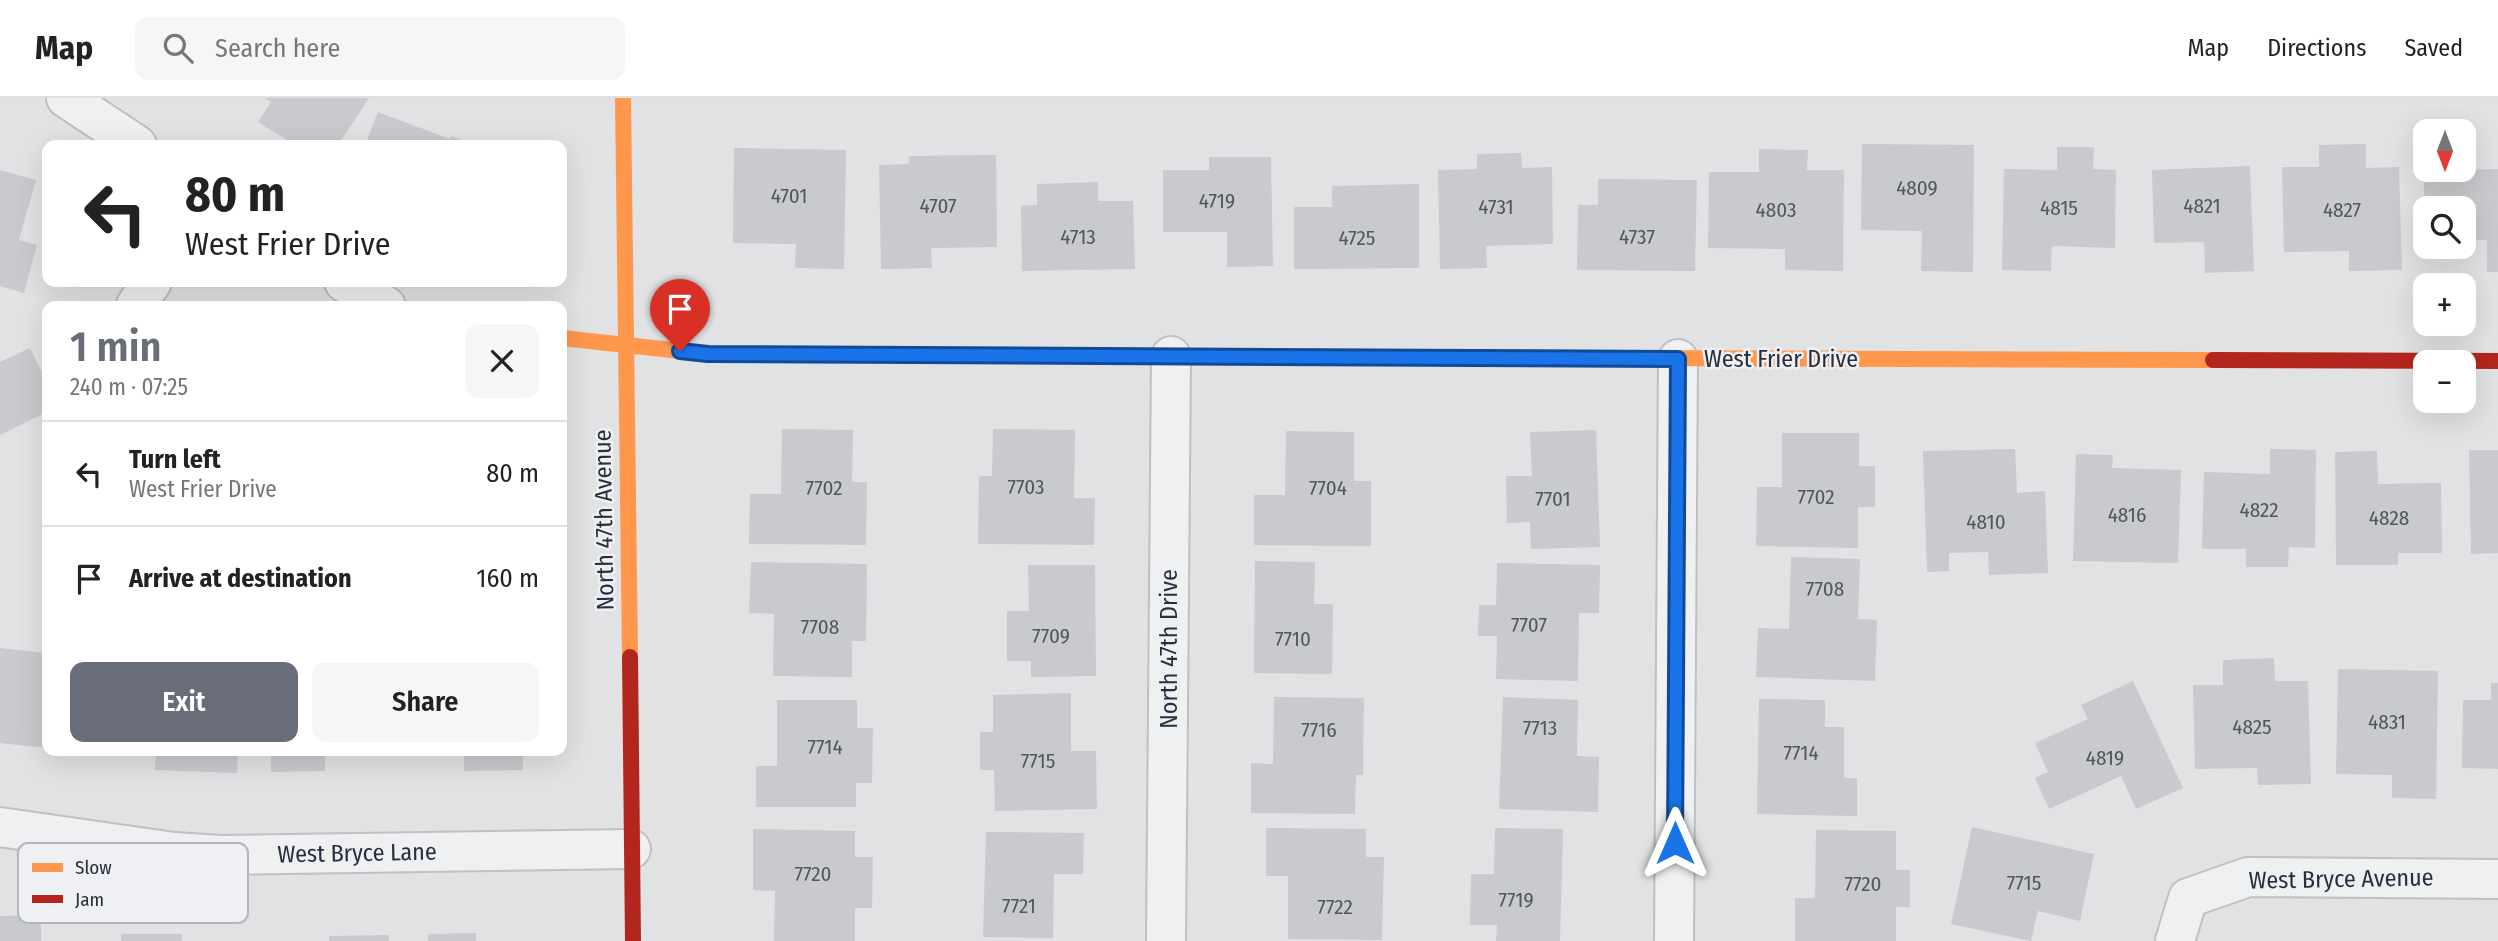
<!DOCTYPE html>
<html lang="en">
<head>
<meta charset="utf-8">
<style>
	body { margin:0; font-family:"Fira Sans Condensed",sans-serif; background:#f6f6f6; color:#222; height:100vh; display:flex; flex-direction:column; font-size:26px; white-space:nowrap }
	* { box-sizing:border-box; margin:0 }
	p { font-size:23px; color:#767676 }
	.icon { flex:none; width:38px; height:38px; fill:none; stroke:currentColor; stroke-width:2; stroke-linecap:round; stroke-linejoin:round }
	.map { position:relative; flex:1; overflow:hidden }
	.panel { position:absolute; left:42px; top:203px; width:525px; height:455px; display:flex; flex-direction:column; background:#fff; border-radius:14px; box-shadow:0 7px 28px #0002 }
	.panel>* { flex:none }
	.guide { position:absolute; left:42px; top:42px; width:525px; height:147px; border-radius:14px; box-shadow:0 7px 28px #0002; background:#fff; color:#222; overflow:hidden }
	.needle { width:46px; rotate:180deg }
	.controls { position:absolute; left:2413px; top:21px; display:grid; gap:14px }
	.controls a { display:grid; place-items:center; width:63px; height:63px; border-radius:14px; background:#fff; box-shadow:0 7px 28px #0002; font-size:35px }
	.pin { position:absolute; display:grid; place-items:center; width:60px; height:60px; color:#fff; margin:-72px -30px; border-radius:50% 50% 50% 0; rotate:-45deg; box-shadow:0 0 7px #0007 }
	.pin .icon { rotate:45deg }
	.me { position:absolute; width:77px; margin:-38px; rotate:0deg; stroke-linejoin:round; filter:drop-shadow(0 0 5px #0008) }
	.turn { display:flex; align-items:center; gap:24px; height:147px; padding:0 28px; font-size:32px }
	.turn .icon { width:91px; height:91px; stroke-width:2.5 }
	.turn b { display:block; font-size:49px; line-height:60px }
	.round { display:grid; place-items:center; flex:none; width:74px; height:74px; border-radius:14px; background:#f6f6f6 }
	.head { display:flex; align-items:center; justify-content:space-between; height:119px; padding:0 28px }
	h1 { font-size:42px; font-weight:600; line-height:52px; color:#696d77 }
	.cta { display:flex; gap:14px; margin-top:auto; padding:14px 28px }
	.cta a { flex:1; height:80px; border-radius:14px; background:#696d77; color:#fff; font-size:28px; font-weight:600; line-height:80px; text-align:center }
	.cta a+a { background:#f6f6f6; color:#222 }
	ul { padding:0; list-style:none }
	li { display:flex; align-items:center; gap:21px; height:105px; padding:0 28px; border-top:2px solid #e0e0e0 }
	li div { flex:1 }
	li b { display:block; font-size:26px }
	li em { font-style:normal }
	header { display:flex; align-items:center; gap:42px; box-sizing:border-box; height:98px; padding:0 35px; background:#fff; border-bottom:2px solid #e0e0e0 }
	header strong { font-size:33px }
	nav { display:flex; gap:38px; margin-inline-start:auto; font-size:24px }
	.search { width:490px; height:63px; background:#f6f6f6; display:flex; align-items:center; gap:18px; box-sizing:border-box; padding:0 24px; border-radius:14px; color:#767676; font-size:26px }
	.map>svg:first-child { display:block }
	.building { fill:#c8cacd }
	.lines { fill:none; stroke-linecap:round; stroke-linejoin:round }
	.street-casing { stroke:#bec0c2; stroke-width:42 }
	.street { stroke:#eff0f2; stroke-width:38 }
	.slow { stroke:#ff974d; stroke-width:16 }
	.jam { stroke:#b3261e; stroke-width:16 }
	.route-casing { stroke:#114b97; stroke-width:18 }
	.route { stroke:#1a73e8; stroke-width:12 }
	.labels { text-anchor:middle; dominant-baseline:central; stroke-width:5; stroke-linejoin:round; paint-order:stroke }
	.number-label { font-size:21px; fill:#525661 }
	.street-label { font-size:24px; fill:#292e3c; stroke:#eef0f4 }
	.key { fill:#eef0f4; stroke:#b3b6bd; stroke-width:2 }
	.key-label { font-size:19px; fill:#292e3c }
</style>
</head>
<body>
<header>
<strong>Map</strong>
<div class="search"><svg class="icon" aria-label="search" viewBox="0 0 24 24"><circle cx="10" cy="10" r="6"/><path d="M15 15l6 6"/></svg>Search here</div>
<nav><a>Map</a><a>Directions</a><a>Saved</a></nav>
</header>
<div class="map">
<svg width="2498" height="843" viewBox="0 0 2498 843">
	<rect width="100%" height="100%" fill="#e0e2e4"/>
	<path class="building" d="M265,0h104l-31,47h-43l-37,-23 13,-20z
		M378,14l72,27 1,-3 23,9h-109z
		M1862,46l112,1 -1,127 -52,-1 1,-40 -61,-1z
		M2366,46v24l33,-1 3,103 -53,1v-20l-65,1 -2,-85h37v-22z
		M2057,49h37l-1,22 23,1 -1,78 -63,-2 -1,25 -49,-1 2,-101 53,1z
		M734,50l112,2 -2,119 -49,-1 1,-24 -63,-1z
		M1759,51l49,1 -1,20h37l-1,101 -58,-1v-21l-77,-1 1,-76h50z
		M1521,55l1,15 30,-1 1,77 -67,2 1,22 -47,1 -2,-99 39,-1v-15z
		M996,57l1,92 -66,1 1,20 -51,1 -2,-104 30,-1v-8z
		M1209,59h62l2,109 -46,1v-35h-64v-62h46z
		M2250,68l4,105 -49,2 -1,-31 -50,1 -2,-73z
		M2498,71v103h-11v-32l-23,-1v-31h-40v-38z
		M0,72l36,10 -17,60 18,5 -13,48 -24,-7z
		M1598,81l99,1 -2,91 -118,-1 1,-65h20z
		M1098,84v19h35l2,68 -113,2 -1,-65 16,-1v-21z
		M1419,86v84l-125,1v-62h38v-21z
		M30,250l17,35v29l-47,23v-73z
		M782,331l71,1 -1,52h15l-1,63 -117,-1 1,-50h31z
		M993,331l82,1 -1,68h21l-1,47 -116,-1 1,-68h13z
		M1596,332l4,117 -69,2 -1,-27 -23,1 -1,-47h26l-2,-44z
		M1286,333l68,1v49h17v65l-117,-1v-50h31z
		M1782,335h77v33h16v41h-17v41l-102,-2 1,-59h25z
		M2015,351l2,44 28,-2 3,82 -59,2 -1,-23 -39,1v18l-22,1 -4,-121z
		M2270,351l46,1 -1,98 -26,-1 -1,20h-42v-18h-44l2,-77 66,2z
		M2469,352h29v103l-27,1z
		M2377,353l1,33 63,-1 1,70h-44v12h-62l-1,-113z
		M2076,356l37,1 -1,13 69,2 -3,93 -105,-2z
		M1791,459l69,2 -2,60 19,1 -2,61 -119,-4 2,-49 31,1z
		M1255,463l60,1 -1,42h19l-1,70 -78,-1z
		M751,464l116,2 -1,77h-14v36l-79,-1 1,-62 -25,-1z
		M1497,465l103,2 -1,48h-20l-1,68 -82,-2 1,-43h-19l1,-31h17z
		M1028,467h67l1,111 -65,1v-16h-24v-50h22z
		M0,550l46,5 -2,16 3,1v78l-47,-5z
		M2274,560l1,23h33l3,103 -53,1 -1,-17 -62,1 -2,-84h30v-25z
		M2338,571l100,2 -2,128 -44,-1v-23l-56,-1z
		M2133,583l50,107 -47,21 -15,-33 -72,33 -14,-31 13,-6 -13,-29 53,-24 -7,-14z
		M2491,585h7v86l-36,-1 1,-68h28z
		M1071,595v58h25l1,58 -102,2 -1,-41h-14v-38h13v-37z
		M1274,599l90,1 -1,77h-7l-1,39 -104,-1v-50l22,1z
		M1503,599l75,3 -1,56 22,1 -1,55 -99,-3z
		M1759,601l66,1v27h19v51h13v38l-100,-2z
		M777,602h80v28h16l-1,55h-16v24h-100v-41h21z
		M156,653h82l-1,22 -82,-3z
		M271,653h54v20l-54,1z
		M340,653h50v4l-50,1z
		M464,653h59v19l-59,1z
		M1972,729l122,27 -14,67 -42,-10 -7,30 -80,-17z
		M1266,730l100,1v28h18l-2,83 -94,-1v-63h-22z
		M1495,730l68,1 -3,112h-64l1,-16h-27l1,-51h23z
		M753,731l102,2v26h18l-1,51h-17v33h-81l1,-50 -22,-1z
		M1816,732l80,1v39h14v37h-14v34h-101v-43h20z
		M986,734l98,1 -1,41h-29l-1,64 -70,-1z
		M41,817v26h-41v-25z
		M476,835v8h-48v-7z
		M121,836h61v7h-61z
		M389,837v6h-60v-5z"/>
	<g class="lines">
		<defs>
			<path id="street" d="M66,0l71,47
				M344,184l42,24
				M136,207l16,-23
				M0,729l174,25 47,3 410,-6
				M1166,843l5,-585
				M1674,843l4,-582
				M2175,843l13,-43 60,-21 250,2"/>
		</defs>
		<use href="#street" class="street-casing"/>
		<use href="#street" class="street"/>
		<path class="slow" d="M623,0l7,559
			M562,240l146,16 384,2
			M1619,260l594,2"/>
		<path class="jam" d="M1092,258l527,2
			M2213,262l285,1
			M630,559l3,284"/>
	</g>
	<g class="lines">
		<defs>
			<path id="route" d="M680,253l28,3 970,5 -3,484"/>
		</defs>
		<use href="#route" class="route-casing"/>
		<use href="#route" class="route"/>
	</g>
	<g class="labels">
		<g class="number-label">
			<text x="1917" y="90">4809</text>
			<text x="789" y="98">4701</text>
			<text x="1217" y="103">4719</text>
			<text x="938" y="108">4707</text>
			<text x="2202" y="108">4821</text>
			<text x="1496" y="109">4731</text>
			<text x="2059" y="110">4815</text>
			<text x="1776" y="112">4803</text>
			<text x="2342" y="112">4827</text>
			<text x="1078" y="139">4713</text>
			<text x="1637" y="139">4737</text>
			<text x="1357" y="140">4725</text>
			<text x="1026" y="389">7703</text>
			<text x="824" y="390">7702</text>
			<text x="1328" y="390">7704</text>
			<text x="1816" y="399">7702</text>
			<text x="1553" y="401">7701</text>
			<text x="2259" y="412">4822</text>
			<text x="2127" y="417">4816</text>
			<text x="2389" y="420">4828</text>
			<text x="1986" y="424">4810</text>
			<text x="1825" y="491">7708</text>
			<text x="1529" y="527">7707</text>
			<text x="820" y="529">7708</text>
			<text x="1051" y="538">7709</text>
			<text x="1293" y="541">7710</text>
			<text x="2387" y="624">4831</text>
			<text x="2252" y="629">4825</text>
			<text x="1540" y="630">7713</text>
			<text x="1319" y="632">7716</text>
			<text x="825" y="649">7714</text>
			<text x="1801" y="655">7714</text>
			<text x="2105" y="660">4819</text>
			<text x="1038" y="663">7715</text>
			<text x="813" y="776">7720</text>
			<text x="2024" y="785">7715</text>
			<text x="1863" y="786">7720</text>
			<text x="1516" y="802">7719</text>
			<text x="1019" y="808">7721</text>
			<text x="1335" y="809">7722</text>
		</g>
		<g class="street-label">
			<text x="1781" y="261">West Frier Drive</text>
			<text transform="translate(604 422) rotate(-91)">North 47th Avenue</text>
			<text transform="translate(1169 551) rotate(-90)">North 47th Drive</text>
			<text transform="translate(357 755) rotate(-1)">West Bryce Lane</text>
			<text transform="translate(2341 781) rotate(-1)">West Bryce Avenue</text>
		</g>
	</g>
	<rect x="18" y="745" width="230" height="80" rx="10" class="key"/>
	<rect x="32" y="765" width="31" height="9" fill="#ff974d"/>
	<rect x="32" y="797" width="31" height="8" fill="#b3261e"/>
	<g class="key-label">
		<text x="75" y="776">Slow</text>
		<text x="75" y="808">Jam</text>
	</g>
</svg>
<div class="controls">
<a><svg class="needle" viewBox="-14 -14 28 28"><path d="M0-13l5 13h-10z" fill="#e53935"/><path d="M0 13l5-13h-10z" fill="#767676"/></svg></a>
<a><svg class="icon" aria-label="search" viewBox="0 0 24 24"><circle cx="10" cy="10" r="6"/><path d="M15 15l6 6"/></svg></a>
<a>+</a>
<a>−</a>
</div>
<div class="pin" style="left:680px;top:253px;background:#d93025"><svg class="icon" aria-label="arrive" viewBox="0 0 24 24"><path d="M6 21V4h12l-3 4 3 4H6"/></svg></div>
<svg class="me" style="left:1675px;top:745px" viewBox="-20 -20 40 40"><path d="M0-17L14 15 0 8-14 15z" fill="#1a73e8" stroke="#fff" stroke-width="4"/></svg>
<div class="guide">
<div class="turn"><svg class="icon" aria-label="left" viewBox="0 0 24 24"><path d="M17 20v-9H6M10 6l-5 5 5 5"/></svg><div><b>80 m</b>West Frier Drive</div></div>
</div>
<section class="panel">
<div class="head"><div><h1>1 min</h1><p>240 m · 07:25</p></div><a class="round"><svg class="icon" aria-label="close" viewBox="0 0 24 24"><path d="M6 6l12 12M18 6L6 18"/></svg></a></div>
<ul>
<li><svg class="icon" aria-label="left" viewBox="0 0 24 24"><path d="M17 20v-9H6M10 6l-5 5 5 5"/></svg><div><b>Turn left</b><p>West Frier Drive</p></div><em>80 m</em></li>
<li><svg class="icon" aria-label="arrive" viewBox="0 0 24 24"><path d="M6 21V4h12l-3 4 3 4H6"/></svg><div><b>Arrive at destination</b></div><em>160 m</em></li>
</ul>
<div class="cta"><a>Exit</a><a>Share</a></div>
</section>
</div>
</body>
</html>
